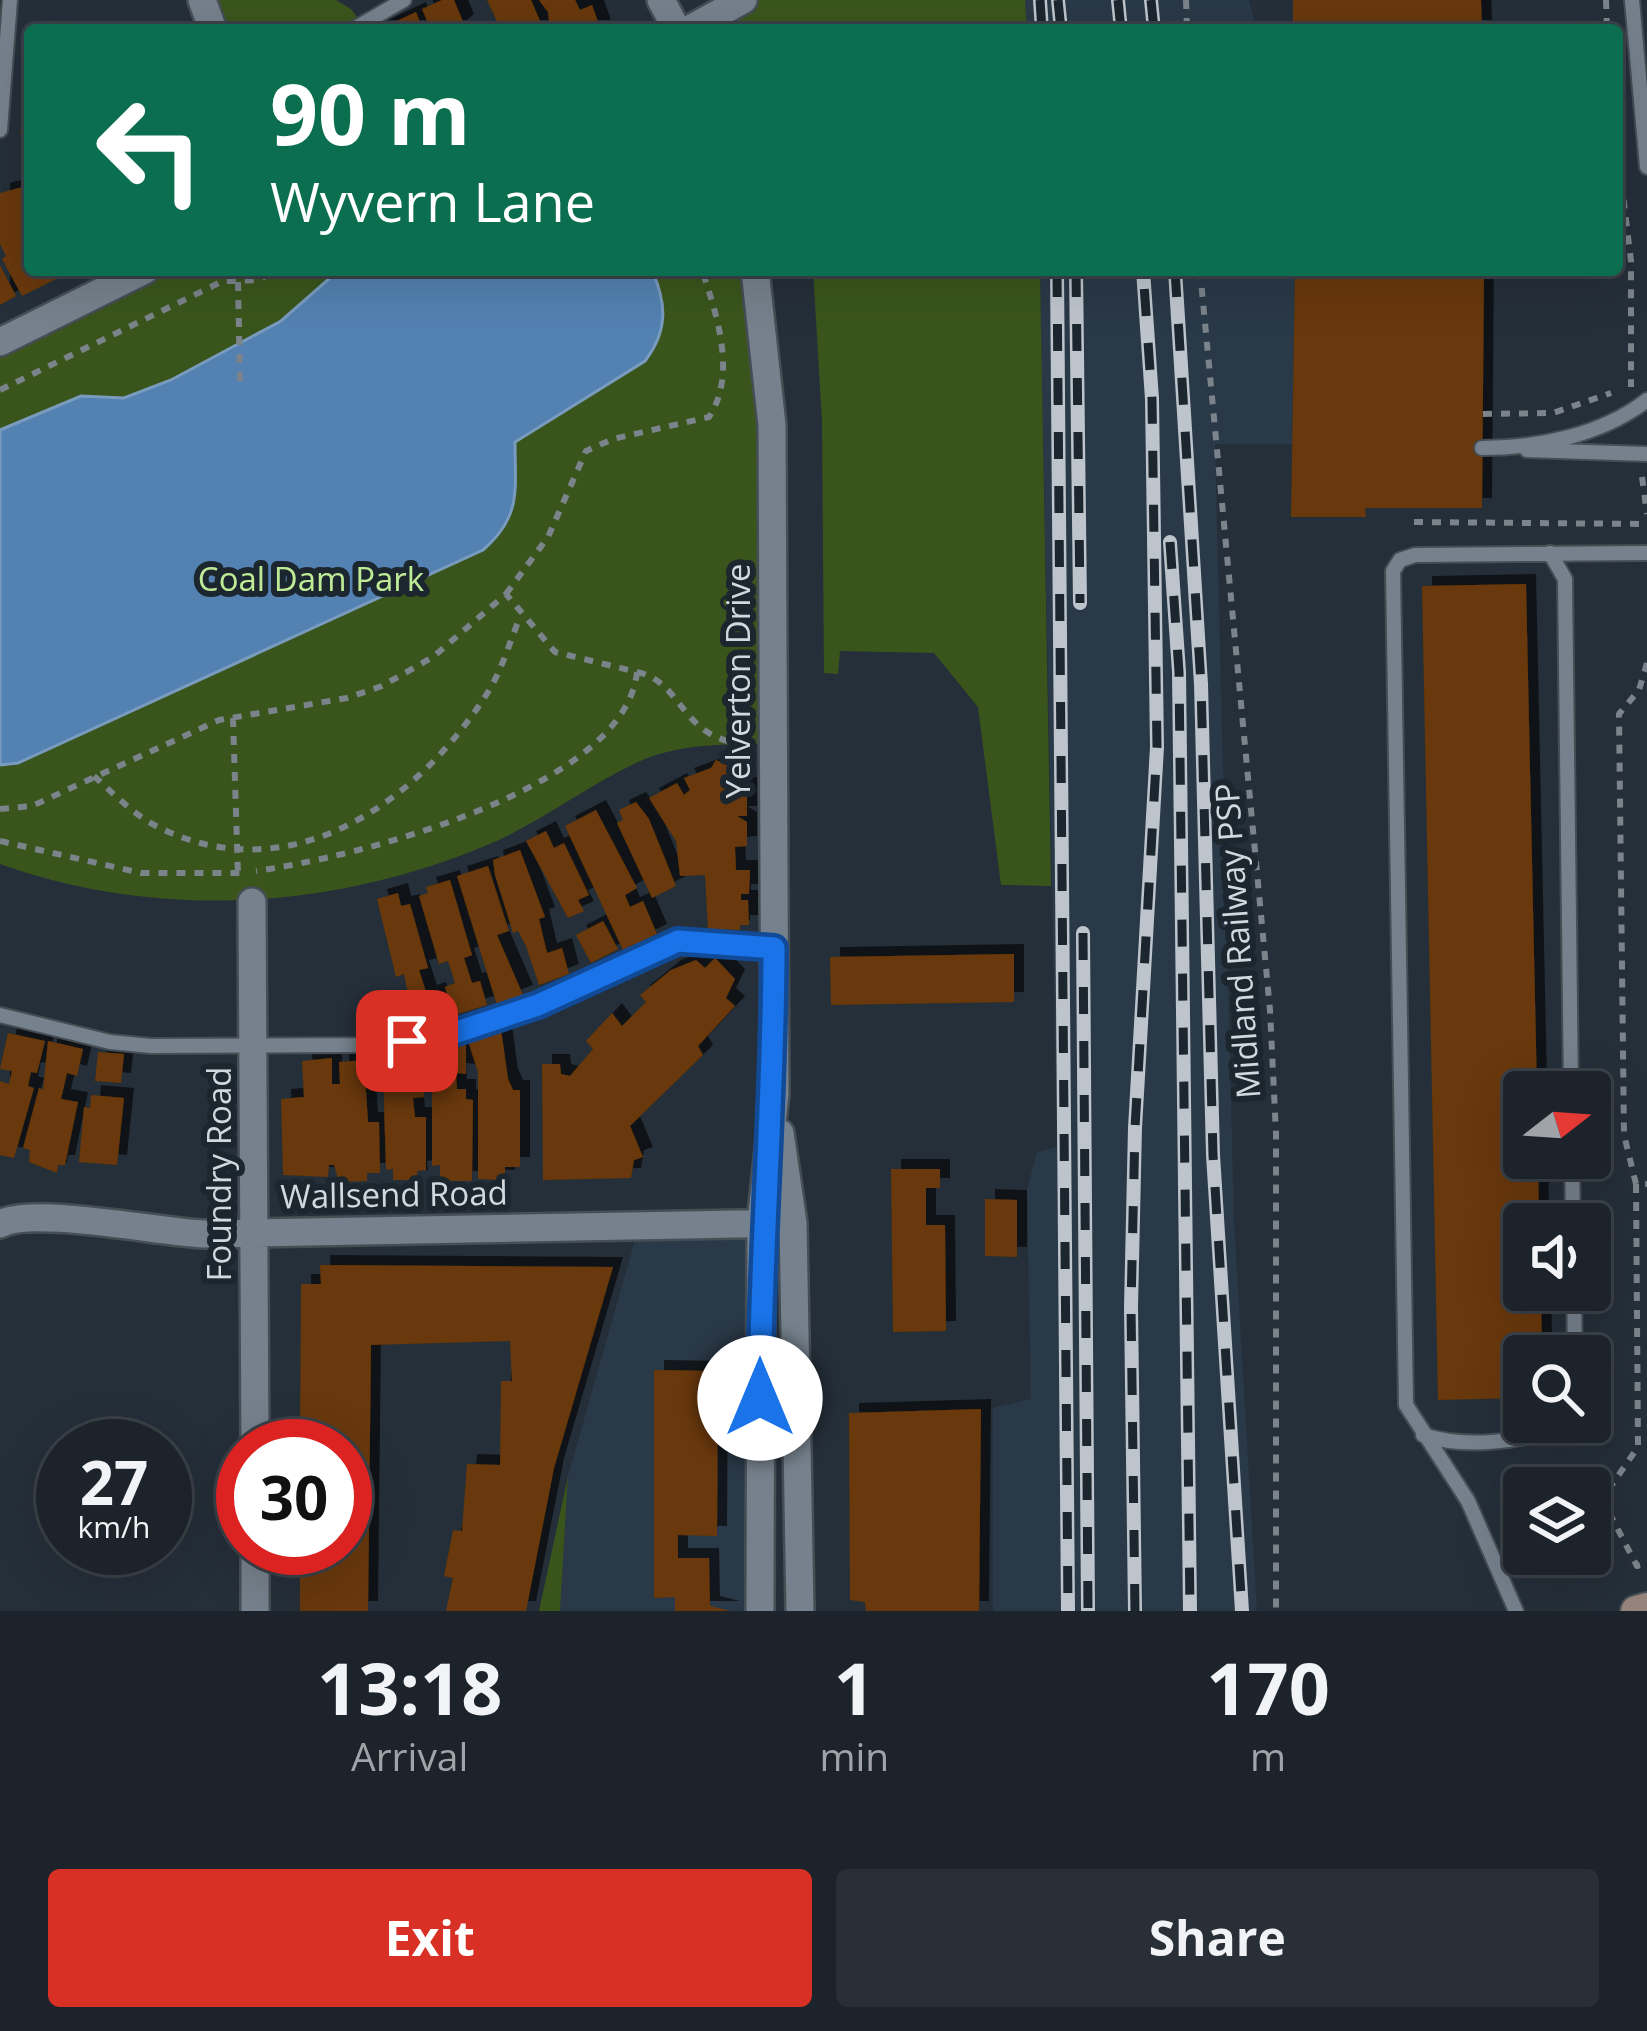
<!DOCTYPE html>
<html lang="en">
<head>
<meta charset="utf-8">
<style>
	body { margin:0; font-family:"Open Sans",sans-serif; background:#292f37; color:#f1f3f6; height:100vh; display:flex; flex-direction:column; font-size:45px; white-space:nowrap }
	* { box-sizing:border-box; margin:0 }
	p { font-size:39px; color:#a0a4a9 }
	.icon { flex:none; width:66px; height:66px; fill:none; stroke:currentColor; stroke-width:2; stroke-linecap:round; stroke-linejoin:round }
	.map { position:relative; height:1611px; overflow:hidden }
	.panel { display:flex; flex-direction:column; background:#1c232b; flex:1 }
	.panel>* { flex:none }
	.top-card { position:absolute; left:24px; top:24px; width:1599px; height:252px; border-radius:12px; box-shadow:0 12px 48px #0002,0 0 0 3px #3a4047; background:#0b6e4f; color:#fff; overflow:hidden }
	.needle { width:78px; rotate:73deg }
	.controls { position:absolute; left:1503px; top:1071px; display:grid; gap:24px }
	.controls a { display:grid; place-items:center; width:108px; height:108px; border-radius:12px; background:#1c232b; box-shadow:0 12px 48px #0002,0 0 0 3px #3a4047; font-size:60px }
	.speed { position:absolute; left:36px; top:1419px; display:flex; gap:24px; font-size:60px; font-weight:700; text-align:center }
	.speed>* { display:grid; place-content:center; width:156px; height:156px; border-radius:50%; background:#1c232b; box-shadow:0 12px 48px #0002,0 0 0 3px #3a4047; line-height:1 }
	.speed small { font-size:30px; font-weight:400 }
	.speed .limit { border:18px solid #d22; background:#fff; color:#111 }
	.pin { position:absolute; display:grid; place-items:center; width:102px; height:102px; color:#fff; margin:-51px; border-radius:24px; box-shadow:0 6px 18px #0006 }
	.me { position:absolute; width:132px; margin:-66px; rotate:0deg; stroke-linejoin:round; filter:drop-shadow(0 0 9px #0008) }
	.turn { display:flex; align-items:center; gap:42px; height:252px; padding:0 48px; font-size:54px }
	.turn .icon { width:156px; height:156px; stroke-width:2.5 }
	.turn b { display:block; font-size:84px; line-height:102px }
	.eta { display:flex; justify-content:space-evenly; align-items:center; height:204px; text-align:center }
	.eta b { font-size:72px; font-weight:700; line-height:84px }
	.action { display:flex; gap:24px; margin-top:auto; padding:24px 48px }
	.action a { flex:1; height:138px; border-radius:12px; background:#d93025; color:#fff; font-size:48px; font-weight:700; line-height:138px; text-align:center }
	.action a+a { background:#292f37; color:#f1f3f6 }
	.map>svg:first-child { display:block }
	.built { fill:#2a3947 }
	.green { fill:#3a551c }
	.water { fill:#5381b1; stroke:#799bbe; stroke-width:3 }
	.building { fill:#693807; filter:url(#shadow) }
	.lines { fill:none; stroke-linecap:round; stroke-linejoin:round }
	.lane-casing { stroke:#454d55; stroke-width:18 }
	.street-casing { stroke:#454d55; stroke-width:32 }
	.secondary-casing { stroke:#454d55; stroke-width:34 }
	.path { stroke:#7b838b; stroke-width:6; stroke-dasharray:9 9; stroke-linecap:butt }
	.lane { stroke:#75818c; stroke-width:14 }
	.street { stroke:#75818c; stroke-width:27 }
	.secondary { stroke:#96837c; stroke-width:30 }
	.rail-casing { stroke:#bdc4cb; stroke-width:14 }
	.rail { stroke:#1c262e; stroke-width:9; stroke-dasharray:27; stroke-linecap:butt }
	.route-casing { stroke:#114b97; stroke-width:30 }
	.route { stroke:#1a73e8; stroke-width:21 }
	.labels { text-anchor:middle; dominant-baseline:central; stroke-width:12; stroke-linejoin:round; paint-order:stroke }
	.park-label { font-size:33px; fill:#bfeb97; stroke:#1c262e }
	.street-label { font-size:33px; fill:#d1d8de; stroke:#1c262e }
</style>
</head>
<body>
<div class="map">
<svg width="1647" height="1611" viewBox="0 0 1647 1611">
	<defs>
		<filter id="shadow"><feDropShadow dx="10" dy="-10" stdDeviation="0" flood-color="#0009"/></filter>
	</defs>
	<rect width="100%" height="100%" fill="#252f39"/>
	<path class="built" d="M1025,0h224l8,30h-230z
		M1040,270h255l-3,174h-77l19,777 23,390h-264v-203l38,-9 -4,-209 10,-38 20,-5z
		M761,1223l-1,388h-200l8,-135 71,-250z"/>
	<path class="green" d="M202,0h134l15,9 16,21h-154z
		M743,0h282l2,30h-339z
		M145,270h610l18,474c-44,0 -94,-1 -135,18 -52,24 -98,61 -153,84 -155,64 -327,74 -485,18v-522z
		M813,270h227l11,616 -50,-1 -23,-178 -44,-54 -94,-2 -2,23 -14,-1 -2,-253z
		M568,1476l-8,135h-21z"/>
	<path class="water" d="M339,270h313c15,34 16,61 -7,91l-130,81c0,48 7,74 -32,108l-465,213 -18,2v-335l81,-34 43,2 47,-18 110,-59z"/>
	<path class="building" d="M442,0h12l10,24 -7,6h-26l-9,-21z
		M487,0h44l13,30h-43z
		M539,0h36l5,10 12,-5 9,25h-51l-2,-18z
		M1293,0h188l1,30h-189z
		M416,12l7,18h-45z
		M26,96l4,1v38l-10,-2z
		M30,185v85h20l6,9 -34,17 -20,-37 4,-3 -6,-12v-51z
		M0,265l16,31 -16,9z
		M1295,270h189l-2,238h-117l1,9h-75z
		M1526,584l11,508h-13v66h14l1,66h-15v66h17l1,66h-18v42l-86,2 -16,-814z
		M716,760l26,12 -5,15h10v29h-10l10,6v24l-12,1 1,23h14l-1,24h-8v6h7l1,25h-9v5l-32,-1 -3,-54 -25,1 -4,-35 -27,-43 28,-15 7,12 6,-5 -6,-12 27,-10z
		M636,802l13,17 27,67 -24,12 -35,-75 6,-3 -4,-10z
		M596,810l41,78 -12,7 5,12 13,-6 14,33 -34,16 -58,-124z
		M546,831l8,17 10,-5 25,52 -11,5 6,11 -16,7 -42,-77z
		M520,850l25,67 -6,2 8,34 15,-5 7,26 -30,11 -13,-39 -8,-15 -5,2 -18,-58 -2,-15z
		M488,866l21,65 -12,4 26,60 -26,10 -40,-129z
		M450,880l22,75 -8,3 8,25 8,-2 7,24 -26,8h-9l-7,-26 10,-4 -7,-22 -9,3 -20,-68 9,-3 -2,-6z
		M398,893l3,13 9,-2 18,64 -9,2 8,25 9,-3 8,27 -29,9 -11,-54 -8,3 -19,-78z
		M603,921l15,28 -27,14 -15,-28z
		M1014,954v48l-183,3 -1,-48z
		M715,958l20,21 -9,19 9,8 -37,40 5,9 -73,71 13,31 -9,3 -3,18 -88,2 -1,-116h18l1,10 9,2 23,-27 -7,-8 26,-28 10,13 24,-24 -6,-7 31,-25 25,-10 9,8z
		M501,1029l7,50 5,11h7v77h-15v13l-27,-1v-107l-10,-31z
		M8,1033l37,8 -8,32 -6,-1 -3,14 6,2 -20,70 -14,-3v-74l9,3 3,-13 -12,-2z
		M48,1041l35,8 -6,27 -10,-3 -6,26 17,3 -13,63h-7l-1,8 -28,-11 1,-12 -7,-2 16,-60 4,2z
		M466,1043v31l-10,-1 1,16h9v10l7,1 -1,81h-32v-16l-8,1v-121z
		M98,1052l26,2 -3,29 -26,-2z
		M422,1055l2,42 -11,1 2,19h11v53l-9,1 1,9h-25v-11l-7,1 -3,-101 4,-12z
		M332,1058v26h8l-1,-22 25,-2 4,62h11l1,51h-13v8l-28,1 -5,-17h-5l-1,12 -45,-2 -2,-76 23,-2 -2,-36z
		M91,1095l33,3 -7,67 -38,-3 5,-55 6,1z
		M891,1169h49v19h-14v37h19l1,106 -53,1z
		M985,1199l32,1v57l-32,-1z
		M320,1265l293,2 -59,201 -28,143h-80l7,-33 -9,-2 9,-46 9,1 5,-67 33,1 1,-84h11l-2,-40 -139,4 -3,266h-68v-63h45v-102h-45l1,-162h20z
		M654,1370l64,1 -1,165 -39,-1v23h31l1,48 20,5h-55v-14l-21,1z
		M981,1409l-2,202h-113l-1,-9 -15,-2 -1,-187z"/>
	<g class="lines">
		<defs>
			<path id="lane" d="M1632,0l15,167
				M352,30l52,-30
				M0,130l10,-130
				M1482,448c56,0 120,-13 165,-48
				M1527,450l120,4
				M1550,553l15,26 6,513
				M0,1015l110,27 41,4 215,-1 88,-12 50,-16 174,-76 96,7
				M1572,1158l1,66
				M1574,1290l1,66
				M1423,1435c39,13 105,9 141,-13
				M1516,1611l-48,-110 -62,-96 -13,-834 7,-11 15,-5 232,-2"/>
			<path id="street" d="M202,0l11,30
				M661,0l16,30
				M688,30l55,-30
				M755,270l17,155 3,669 -14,129 -1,388
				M0,342l145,-72
				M252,902l3,544
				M780,1133l13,90 7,388
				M0,1224c32,-18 158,8 204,10l589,-11
				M255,1548v63"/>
			<path id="secondary" d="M1636,1611l11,-3"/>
		</defs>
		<use href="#lane" class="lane-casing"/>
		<use href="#street" class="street-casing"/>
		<use href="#secondary" class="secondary-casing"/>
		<path class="path" d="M1186,0l1,30
			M1606,0l1,30
			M1617,146l14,115v126
			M1200,270l70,740 6,124v477
			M240,381l-2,-100 5,-11
			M0,390l223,-109 36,-1 15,-10
			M1483,414l70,-1 58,-20
			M1642,477l5,37
			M1414,522l233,2
			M506,594l42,-57 38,-86 27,-12 96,-22c28,-42 8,-102 -7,-147
			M1647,663l-8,27 -20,24 5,421 12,49h11
			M637,672c47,10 43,67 108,72
			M233,718l5,158
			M94,776c20,18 40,39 64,51 132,66 260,-24 330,-135 14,-22 22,-51 32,-75
			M0,809l32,-3 187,-86 128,-22 35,-12 51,-29 73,-63 49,58 82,20c-12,118 -285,186 -381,199
			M0,841l141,32h102
			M1636,1184l2,263 -36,52 35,67 10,-2"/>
		<use href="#lane" class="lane"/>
		<use href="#street" class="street"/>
		<use href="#secondary" class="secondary"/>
		<defs>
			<path id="rail" d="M1040,0l2,30
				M1058,0l3,30
				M1118,0l3,30
				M1151,0l3,30
				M1057,270l11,1341
				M1076,270l4,333
				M1175,270l26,414 12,471 29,456
				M1170,542l9,130 11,939
				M1083,933l5,678
				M1135,1611l-4,-304 4,-179 22,-381 -5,-348 -9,-129"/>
		</defs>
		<use href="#rail" class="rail-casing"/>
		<use href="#rail" class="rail"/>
	</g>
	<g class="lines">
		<defs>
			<path id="route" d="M407,1041l47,-8 84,-28 140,-64 96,7c0,151 -13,299 -14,450"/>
		</defs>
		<use href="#route" class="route-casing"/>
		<use href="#route" class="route"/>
	</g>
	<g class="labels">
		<g class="park-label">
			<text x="311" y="578">Coal Dam Park</text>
		</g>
		<g class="street-label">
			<text transform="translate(737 681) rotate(-90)">Yelverton Drive</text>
			<text transform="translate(1237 941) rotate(-94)">Midland Railway PSP</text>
			<text transform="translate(218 1174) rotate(-90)">Foundry Road</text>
			<text transform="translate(394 1194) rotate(-1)">Wallsend Road</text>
		</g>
	</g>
</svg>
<div class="controls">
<a><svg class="needle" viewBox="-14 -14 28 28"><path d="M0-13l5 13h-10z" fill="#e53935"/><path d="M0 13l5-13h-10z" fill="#a0a4a9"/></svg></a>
<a><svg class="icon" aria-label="sound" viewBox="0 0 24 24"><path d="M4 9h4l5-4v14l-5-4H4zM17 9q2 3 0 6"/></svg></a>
<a><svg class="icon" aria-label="search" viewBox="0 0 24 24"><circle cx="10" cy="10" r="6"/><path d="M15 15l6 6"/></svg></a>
<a><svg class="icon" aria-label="layers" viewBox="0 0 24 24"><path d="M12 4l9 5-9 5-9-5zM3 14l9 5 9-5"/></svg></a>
</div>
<div class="speed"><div>27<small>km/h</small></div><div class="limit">30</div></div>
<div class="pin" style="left:407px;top:1041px;background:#d93025"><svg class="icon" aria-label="arrive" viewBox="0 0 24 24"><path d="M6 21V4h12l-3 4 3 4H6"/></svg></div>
<svg class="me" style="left:760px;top:1398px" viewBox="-20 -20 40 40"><circle r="19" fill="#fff"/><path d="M0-13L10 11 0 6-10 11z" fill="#1a73e8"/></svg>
<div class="top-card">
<div class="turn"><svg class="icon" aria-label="left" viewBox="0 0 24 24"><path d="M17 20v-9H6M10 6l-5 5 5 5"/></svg><div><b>90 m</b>Wyvern Lane</div></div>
</div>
</div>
<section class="panel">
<div class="eta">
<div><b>13:18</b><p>Arrival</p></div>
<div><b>1</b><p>min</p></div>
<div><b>170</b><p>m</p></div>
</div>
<div class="action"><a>Exit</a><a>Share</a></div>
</section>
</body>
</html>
